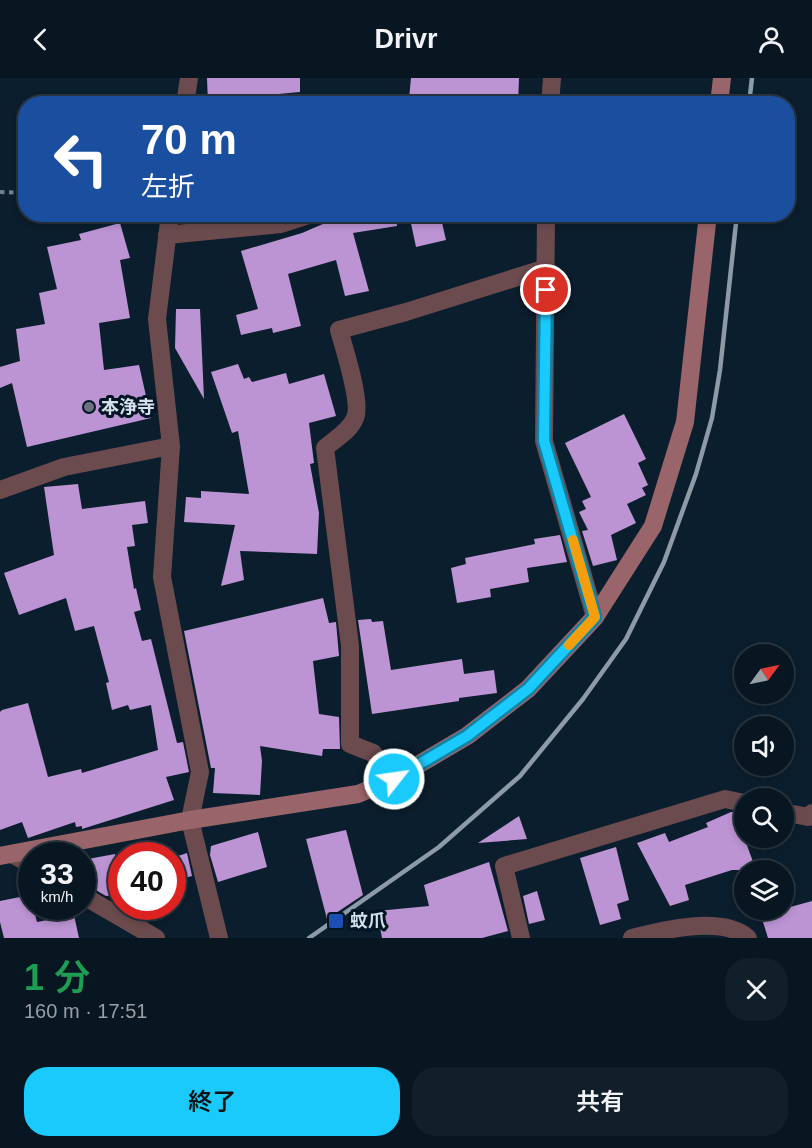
<!DOCTYPE html>
<html lang="ja">
<head>
<meta charset="utf-8">
<style>
	body { margin:0; font-family:Arial,"Noto Sans JP",sans-serif; background:#111f2a; color:#f1f3f6; height:100vh; display:flex; flex-direction:column; font-size:22px; white-space:nowrap }
	* { box-sizing:border-box; margin:0 }
	p { font-size:20px; color:#989fa5 }
	.icon { flex:none; width:33px; height:33px; fill:none; stroke:currentColor; stroke-width:2; stroke-linecap:round; stroke-linejoin:round }
	.map { position:relative; height:860px; overflow:hidden }
	.drawer { display:flex; flex-direction:column; background:#081622; flex:1 }
	.drawer>* { flex:none }
	.banner { position:absolute; left:18px; top:18px; width:777px; height:126px; border-radius:24px; box-shadow:0 3px 9px #0003,0 0 0 2px #293540; background:#1a4fa0; color:#fff; overflow:hidden }
	.needle { width:39px; rotate:57deg }
	.controls { position:absolute; left:734px; top:566px; display:grid; gap:12px }
	.controls a { display:grid; place-items:center; width:60px; height:60px; border-radius:50%; background:#081622; box-shadow:0 3px 9px #0003,0 0 0 2px #293540; font-size:30px }
	.speed { position:absolute; left:18px; top:764px; display:flex; gap:12px; font-size:30px; font-weight:700; text-align:center }
	.speed>* { display:grid; place-content:center; width:78px; height:78px; border-radius:50%; background:#081622; box-shadow:0 3px 9px #0003,0 0 0 2px #293540; line-height:1 }
	.speed small { font-size:15px; font-weight:400 }
	.speed .limit { border:9px solid #d22; background:#fff; color:#111 }
	.pin { position:absolute; display:grid; place-items:center; width:51px; height:51px; color:#fff; margin:-26px; border:3px solid #fff; border-radius:50%; box-shadow:0 2px 6px #0007 }
	.me { position:absolute; width:66px; margin:-33px; rotate:60deg; stroke-linejoin:round; filter:drop-shadow(0 0 4px #0008) }
	.turn { display:flex; align-items:center; gap:21px; height:126px; padding:0 24px; font-size:27px }
	.turn .icon { width:78px; height:78px; stroke-width:2.5 }
	.turn b { display:block; font-size:42px; line-height:51px }
	.round { display:grid; place-items:center; flex:none; width:63px; height:63px; border-radius:24px; background:#111f2a }
	.head { display:flex; align-items:center; justify-content:space-between; height:102px; padding:0 24px }
	h1 { font-size:36px; font-weight:600; line-height:45px; color:#1e9e55 }
	.primary-button { display:flex; gap:12px; margin-top:auto; padding:12px 24px }
	.primary-button a { flex:1; height:69px; border-radius:24px; background:#1acafc; color:#111; font-size:24px; font-weight:600; line-height:69px; text-align:center }
	.primary-button a+a { background:#111f2a; color:#f1f3f6 }
	header { display:flex; justify-content:space-between; align-items:center; height:78px; padding:0 24px; background:#081622; font-size:27px; font-weight:600 }
	.map>svg:first-child { display:block }
	.building { fill:#bc94d4 }
	.lines { fill:none; stroke-linecap:round; stroke-linejoin:round }
	.path { stroke:#71818e; stroke-width:4; stroke-dasharray:4.5 4.5; stroke-linecap:butt }
	.street { stroke:#6c4b4e; stroke-width:18 }
	.secondary { stroke:#9a656a; stroke-width:18 }
	.rail { stroke:#8c9ba7; stroke-width:4.5 }
	.route-casing { stroke:#1183a4; stroke-width:15 }
	.route { stroke:#1acafc; stroke-width:10 }
	.slow { stroke:#f59e0b; stroke-width:10 }
	.worship-dot { fill:#6b7280; stroke:#031423; stroke-width:2 }
	.transit-dot { fill:#1a4fb4; stroke:#031423; stroke-width:2 }
	.labels { text-anchor:middle; dominant-baseline:central; stroke-width:6; stroke-linejoin:round; paint-order:stroke }
	.poi-label { font-size:18px; font-weight:bold; fill:#d4e0eb; stroke:#031423; text-anchor:start }
</style>
</head>
<body>
<header><svg class="icon" aria-label="back" viewBox="0 0 24 24"><path d="M15 5l-7 7 7 7"/></svg>Drivr<svg class="icon" aria-label="person" viewBox="0 0 24 24"><circle cx="12" cy="8" r="4"/><path d="M4 21q1-7 8-7t8 7"/></svg></header>
<div class="map">
<svg width="812" height="860" viewBox="0 0 812 860">
	<rect width="100%" height="100%" fill="#0b1e2d"/>
	<path class="building" d="M207,0h93v14l-53,5v7h-39z
		M411,0h108l-1,26h-62v-2l-47,-3z
		M346,136h50l1,12 -44,7 16,58 -24,5 -9,-36 -48,14 13,52 -28,7 -1,-5 -31,7 -5,-20 22,-6 -17,-58 61,-18z
		M409,136h31l6,26 -30,7z
		M120,145l10,35 -10,2 10,58 -31,5 5,47 35,-5 12,53 -124,29 -15,-64 -12,5v-21l20,-6 -4,-32 29,-5 -6,-31 18,-4 -10,-42 34,-7 -2,-6z
		M176,231h24l4,90 -29,-51z
		M238,286l6,15 5,-2 3,5 34,-9 3,11 35,-10 12,42 -27,7 5,40 -4,1 9,49 -2,41 -77,-3 4,29 -23,6 14,-61 -51,-3 2,-25 15,1v-7l48,3 -11,-63 -6,2 -21,-61z
		M624,336l22,45 -8,4 10,22 -6,3 4,7 -19,9 9,19 -25,12 6,25 -24,6 -11,-35 6,-1 -9,-18 7,-3 -4,-8 9,-4 -26,-54z
		M78,406l4,25 63,-8 3,22 -16,2 3,21 -8,1 7,42 2,-1 5,22 -7,2 8,29 9,-2 26,104 6,-1 6,30 -23,5 8,23 -92,29v-3l-6,1 -1,-5 -47,16 -6,-16 -22,8v-118l2,-2 26,-7 20,74 33,-8 1,4 76,-23 -7,-45 -21,5 -2,-5 -16,5 -6,-27 3,-1 -15,-56 -19,5 -9,-33 -47,17 -15,-42 50,-18 -10,-68z
		M560,457l7,27 -40,6 2,14 -39,7 1,8 -34,6 -6,-35 15,-4 -1,-6 70,-14 -1,-5z
		M323,520l6,25 7,-1 3,34 -26,5 6,53 20,3 1,32h-17l-1,7 -62,-10 2,15 -2,34 -47,-2 2,-25h-4l-27,-137z
		M371,541l1,3 11,-1 8,49 71,-11 2,15 30,-4 3,23 -38,5v3l-87,13 -14,-94z
		M731,734h3l4,11 6,-2v16l12,33h-24l-47,15 4,15 -19,6 -33,-63 28,-10 4,9 39,-15 -2,-4z
		M519,738l8,23 -49,4z
		M346,752l17,65 -36,24 -21,-80z
		M258,754l9,35 -49,15 -8,-27 1,-9z
		M616,769l13,53 -12,4 4,15 -21,6 -20,-67z
		M187,775l5,23 -20,5v-23z
		M115,776l7,40 -16,2 -12,-7 -6,-30z
		M489,784l19,69 -26,7h-100l-5,-27 52,-5 -5,-21z
		M537,813l8,29 -16,4 -6,-28z
		M30,817l7,27 37,-7 5,23h-75l-4,-16v-21z
		M812,823v37h-44l-9,-29h24z"/>
	<g class="lines">
		<path class="path" d="M0,114l26,1"/>
		<path class="street" d="M185,26l4,-26
			M550,26l2,-26
			M170,136l-13,105 14,127 -9,131 38,195 -10,48 29,118
			M546,136l-2,227 51,176
			M167,157l114,-11 31,-10
			M0,412l64,-23 107,-21
			M394,701l-21,-26 -23,-9v-98l-25,-198c10,-9 25,-17 30,-30 7,-15 -11,-70 -16,-88l67,-18 140,-44
			M783,734l25,5 4,-4
			M12,776l20,11
			M82,817l74,43
			M521,860l-17,-72 221,-67 19,4
			M632,860c30,-8 91,-23 116,0"/>
		<path class="secondary" d="M719,26l3,-26
			M0,778l190,-36 168,-26 36,-15 73,-43 61,-47 67,-72 58,-91 32,-104 23,-208"/>
		<path class="rail" d="M749,26l3,-26
			M309,860l130,-91 81,-71 63,-77 43,-60 38,-77 32,-88 16,-56 8,-48 17,-156"/>
	</g>
	<g class="lines">
		<defs>
			<path id="route" d="M394,701l73,-43 61,-47 67,-72 -51,-176 2,-151"/>
		</defs>
		<use href="#route" class="route-casing"/>
		<use href="#route" class="route"/>
		<path class="slow" d="M569,567l26,-28 -22,-77"/>
	</g>
	<circle class="worship-dot" cx="89" cy="329" r="6"/>
	<rect class="transit-dot" x="328" y="835" width="16" height="16" rx="3"/>
	<g class="labels">
		<g class="poi-label">
			<text x="101" y="329">本浄寺</text>
			<text x="350" y="843">蚊爪</text>
		</g>
	</g>
</svg>
<div class="controls">
<a><svg class="needle" viewBox="-14 -14 28 28"><path d="M0-13l5 13h-10z" fill="#e53935"/><path d="M0 13l5-13h-10z" fill="#989fa5"/></svg></a>
<a><svg class="icon" aria-label="sound" viewBox="0 0 24 24"><path d="M4 9h4l5-4v14l-5-4H4zM17 9q2 3 0 6"/></svg></a>
<a><svg class="icon" aria-label="search" viewBox="0 0 24 24"><circle cx="10" cy="10" r="6"/><path d="M15 15l6 6"/></svg></a>
<a><svg class="icon" aria-label="layers" viewBox="0 0 24 24"><path d="M12 4l9 5-9 5-9-5zM3 14l9 5 9-5"/></svg></a>
</div>
<div class="speed"><div>33<small>km/h</small></div><div class="limit">40</div></div>
<div class="pin" style="left:546px;top:212px;background:#d93025"><svg class="icon" aria-label="arrive" viewBox="0 0 24 24"><path d="M6 21V4h12l-3 4 3 4H6"/></svg></div>
<svg class="me" style="left:394px;top:701px" viewBox="-20 -20 40 40"><circle r="17" fill="#1acafc" stroke="#fff" stroke-width="3"/><path d="M0-11L8 9 0 5-8 9z" fill="#fff"/></svg>
<div class="banner">
<div class="turn"><svg class="icon" aria-label="left" viewBox="0 0 24 24"><path d="M17 20v-9H6M10 6l-5 5 5 5"/></svg><div><b>70 m</b>左折</div></div>
</div>
</div>
<section class="drawer">
<div class="head"><div><h1>1 分</h1><p>160 m · 17:51</p></div><a class="round"><svg class="icon" aria-label="close" viewBox="0 0 24 24"><path d="M6 6l12 12M18 6L6 18"/></svg></a></div>
<div class="primary-button"><a>終了</a><a>共有</a></div>
</section>
</body>
</html>
